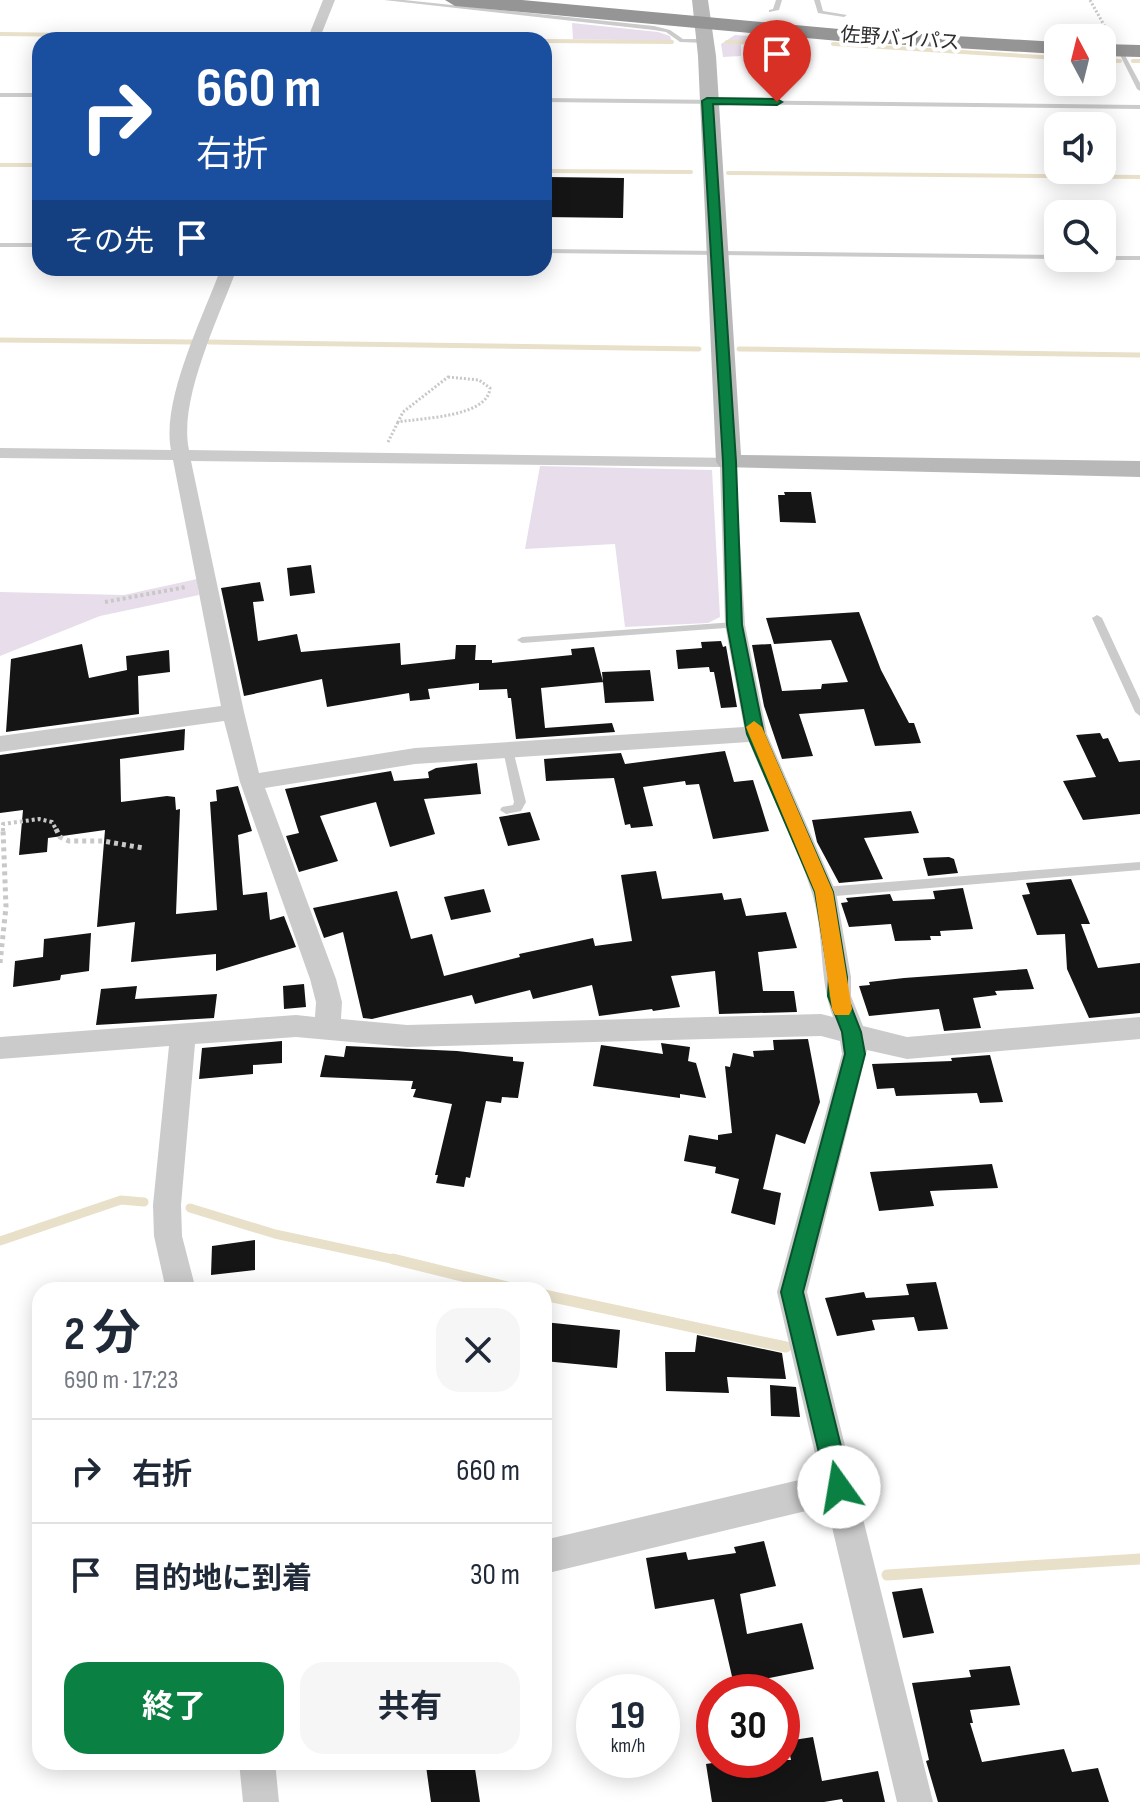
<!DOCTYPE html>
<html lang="ja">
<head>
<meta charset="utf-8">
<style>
	body { margin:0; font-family:"Sofia Sans Condensed","Noto Sans JP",sans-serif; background:#f6f6f7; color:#1f2937; height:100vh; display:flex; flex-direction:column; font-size:30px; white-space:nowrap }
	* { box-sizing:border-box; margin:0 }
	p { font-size:26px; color:#747a83 }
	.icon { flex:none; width:44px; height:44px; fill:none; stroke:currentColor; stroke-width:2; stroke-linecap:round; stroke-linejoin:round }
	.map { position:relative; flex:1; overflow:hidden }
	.details { position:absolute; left:32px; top:1282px; width:520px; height:488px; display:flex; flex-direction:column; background:#fff; border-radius:24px; box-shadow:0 4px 20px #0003 }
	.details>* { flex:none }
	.guide { position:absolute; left:32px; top:32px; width:520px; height:244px; border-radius:24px; box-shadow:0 4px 20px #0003; background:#1a4fa0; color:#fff; overflow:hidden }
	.needle { width:52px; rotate:353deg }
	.tools { position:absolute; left:1044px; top:24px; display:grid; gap:16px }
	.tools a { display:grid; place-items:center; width:72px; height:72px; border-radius:16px; background:#fff; box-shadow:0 4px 20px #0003; font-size:40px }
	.speed { position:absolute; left:576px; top:1674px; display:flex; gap:16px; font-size:40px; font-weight:700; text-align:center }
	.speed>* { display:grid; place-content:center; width:104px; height:104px; border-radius:50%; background:#fff; box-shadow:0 4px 20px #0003; line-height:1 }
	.speed small { font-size:20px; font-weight:400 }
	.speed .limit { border:12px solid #d22; background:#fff; color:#111 }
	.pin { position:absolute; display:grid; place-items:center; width:68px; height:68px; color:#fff; margin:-82px -34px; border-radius:50% 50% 50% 0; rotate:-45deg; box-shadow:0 0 8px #0007 }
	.pin .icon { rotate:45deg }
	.me { position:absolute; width:88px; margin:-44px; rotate:347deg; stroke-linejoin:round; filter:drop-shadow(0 0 6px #0008) }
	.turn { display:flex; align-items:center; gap:28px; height:168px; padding:0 32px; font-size:36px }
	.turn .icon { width:104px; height:104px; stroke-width:2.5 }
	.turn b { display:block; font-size:56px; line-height:68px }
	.then { display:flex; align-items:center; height:76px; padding:0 32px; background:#0003; gap:16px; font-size:30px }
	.round { display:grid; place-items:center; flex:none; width:84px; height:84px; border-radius:24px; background:#f6f6f7 }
	.head { display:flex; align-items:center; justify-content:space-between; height:136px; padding:0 32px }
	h1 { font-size:48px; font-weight:700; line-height:60px }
	.button { display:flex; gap:16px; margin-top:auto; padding:16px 32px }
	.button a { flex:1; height:92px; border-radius:24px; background:#0b8043; color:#fff; font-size:32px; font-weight:700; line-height:92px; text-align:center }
	.button a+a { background:#f6f6f7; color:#1f2937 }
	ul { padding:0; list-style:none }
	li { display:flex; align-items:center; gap:24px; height:104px; padding:0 32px; border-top:2px solid #e0e1e3 }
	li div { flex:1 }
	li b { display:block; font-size:30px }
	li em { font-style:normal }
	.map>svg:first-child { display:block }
	.green { fill:#e8ddeb }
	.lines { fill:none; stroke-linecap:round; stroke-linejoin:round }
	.stream-far3 { stroke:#e9e0ca; stroke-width:4 }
	.stream-far2 { stroke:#e9e0ca; stroke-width:5 }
	.stream-far1 { stroke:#e9e0ca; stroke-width:9 }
	.stream { stroke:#e9e0ca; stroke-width:11 }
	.building { fill:#151515 }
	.path-far2 { stroke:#c8c8c8; stroke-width:3; stroke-dasharray:2 2; stroke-linecap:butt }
	.path-far1 { stroke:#c8c8c8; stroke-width:4; stroke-dasharray:3 3; stroke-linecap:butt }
	.path { stroke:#c8c8c8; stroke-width:5; stroke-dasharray:4 4; stroke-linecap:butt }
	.lane { fill:#cbcbcb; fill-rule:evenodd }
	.street { fill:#cbcbcb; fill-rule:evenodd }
	.secondary { fill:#b8b8b8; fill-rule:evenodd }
	.highway { fill:#959595; fill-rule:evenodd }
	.route { fill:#0b8043; stroke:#07532c; stroke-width:2 }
	.slow { fill:#f59e0b }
	.labels { text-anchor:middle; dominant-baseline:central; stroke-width:8; stroke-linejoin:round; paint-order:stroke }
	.far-street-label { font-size:20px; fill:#2e2e2e; stroke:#fff }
</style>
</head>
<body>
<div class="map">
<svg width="1140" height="1802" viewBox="0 0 1140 1802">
	<rect width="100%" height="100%" fill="#fff"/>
	<path class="green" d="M572,23l86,9 12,4 2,5 -99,-2z
		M735,35l72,5 1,7 -67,-3v12l-18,1 -2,-13z
		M540,466l172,4 8,147 -12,6 -83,4 -10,-83 -90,5z
		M197,579l2,16 -99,21 -100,40v-64l124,3z"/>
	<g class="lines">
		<path class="stream-far3" d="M0,34l307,4
			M319,39l150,1
			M544,41l128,1
			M727,42l70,1
			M833,44l225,14
			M1102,60l18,1
			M1133,61h7
			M0,165h40
			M544,171l147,1
			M728,173l412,4"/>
		<path class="stream-far2" d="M0,340l194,2
			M209,342l490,7
			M739,349l401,6"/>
		<path class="stream-far1" d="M190,1208l85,26 126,27
			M0,1241l121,-41 23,2"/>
		<path class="stream" d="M393,1259l126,31
			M544,1295l242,52
			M887,1575l253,-16"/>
	</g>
	<path class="building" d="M547,177l77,1 -1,40 -79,-1z
		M784,492h27l5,31 -36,-1 -2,-27h7z
		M311,565l4,28 -25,3 -3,-28z
		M260,582l4,19 -11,1 5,39 39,-7 4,18 99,-9 1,22 54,-6 1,-14h20l-1,15h17v3l80,-8 -1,-6 23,-2 9,35 -62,6 4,40 67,-5 3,9 -99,7 -5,-41h-3l-1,-9 -28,1v-7l-51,6 2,10 -20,2 -1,-8 -82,14 -5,-28 -78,17 -23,-108z
		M859,612l22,58 28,53h5l7,20 -46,3 -11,-37 -65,5 14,42 -31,3 -18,-53 -12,-61 19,-1 11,47 39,-2 1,-5 26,-2 -17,-42 -57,4 -8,-26z
		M721,641l2,6 3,-1 11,61 -16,1 -7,-36h-4l-1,-5 -31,2 -2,-19 26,-2 -1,-6z
		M82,644l7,34 38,-8 -1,-14 43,-6 1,22 -32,4 1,38 -133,18 5,-73z
		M650,670l4,31 -49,2 -3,-31z
		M185,729l-1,21 -64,9 1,43 46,-6 8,1 1,13 4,-1 -4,105 41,-4 -7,-108 7,-1 -1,-11 22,-4 14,45 -14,4 5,60 24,-3 3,28 14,-4 12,31 -80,24v-17l-85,8 4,-40 -38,5 8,-97 -57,8 -1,14 -28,3 4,-45 -23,3v-58z
		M1100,733l3,6 5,-1 11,24 21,-2v54l-57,6 -20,-39 33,-4 -20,-42z
		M725,751l9,31 19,-2 16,51 -56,8 -14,-55 -13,1 -1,-4 -42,6 10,39 -22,2 -1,-4 -5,1 -11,-47 -68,3 -2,-22 77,-6 4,11z
		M477,763l4,31 -57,5 11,35 -45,13 -14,-45 -56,14 18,45 -39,11 -13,-36 13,-3 -14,-44 106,-18 3,10 35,-3 -1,-6 8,-4z
		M911,811l8,22 -55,5 19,41 -44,4 -22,-41 -5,-22z
		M530,812l10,28 -32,6 -9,-29z
		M949,857l5,2 4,14 -30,3 -5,-18z
		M656,871l6,28 60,-6 2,7 17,-2 5,18 40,-4 11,36 -39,4 5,39h31l3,21 -78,2 -4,-43 -44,5 9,31 -27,4 -1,-2 -53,7 -7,-31 -59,14 -3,-9 -55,14 -3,-9 -100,24 -9,-1 -20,-86 -19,6 -11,-30 84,-17 14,48 21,-5 12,42 76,-19 -1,-3 74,-16 2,8 37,-5 -11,-66z
		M1071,879l19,45h-9l17,44 42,-5v50l-51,5 -22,-49 -2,-35 -28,1 -15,-40 8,-1 -4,-11z
		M963,888l10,41 -33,2 1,5h-11l1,4 -36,1 -4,-17 -42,3 -8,-24 7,-1 -2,-4 44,-4 3,7 42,-2 -2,-8z
		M484,889l7,23 -40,8 -7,-23z
		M91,933l-2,38 -28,4 -1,5 -47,7 2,-26 28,-4 1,-18z
		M1027,969l7,20 -39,2 2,4 -24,3 8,30 -37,3 -5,-22 -70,7 -10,-30 11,-1 -1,-3 35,-4z
		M304,984l2,23 -22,2 -1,-23z
		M137,986l-2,13 82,-5 -3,24 -118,7 5,-36z
		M808,1039l12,63 -15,42 -29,-10 -13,55 18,4 -6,32 -44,-12 8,-34 -24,-6 1,-6 -32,-6 5,-26 29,5v-5l14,-2 -7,-67 5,1 3,-14 21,4 -1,-6 21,-1 -1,-10z
		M282,1041v22l-29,2v9l-54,5 3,-31z
		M661,1043l29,4 -2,14 8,2 10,35 -26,-4v4l-87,-12 8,-41 62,9z
		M346,1046l111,5 56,6v4l11,1 -6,36 -16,-1 -1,6 -15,-2 -16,77 -4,-1 -2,10 -28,-4 2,-8h-3l17,-71 -39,-7 3,-8h-5l2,-8 -93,-4 5,-22 19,2z
		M990,1055l13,47 -23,1 -3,-10 -81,3 -2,-8 -17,1 -5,-25 80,-3 -1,-3z
		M992,1164l6,24 -68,3 4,15 -55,5 -9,-39z
		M255,1240v30l-44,5 1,-29z
		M936,1282l12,47 -30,2 -4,-14 -42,3 3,10 -38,6 -12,-38 39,-6 2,6 43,-3 -3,-11z
		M544,1322l76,8 -3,38 -73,-7z
		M697,1335l85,18 4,26 -59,-2 2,16 -63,-2 -1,-39h30z
		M770,1385l26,2 4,30 -29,-1z
		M764,1541l12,45 -36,8 7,40 55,-11 12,46 -80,16 -20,-86 -59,10 -9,-51 40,-6 2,8 48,-7 -2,-6z
		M922,1588l12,45 -31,5 -11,-46z
		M1010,1666l10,39 -50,5 3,13h-3l12,39 82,-13 8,23 26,-4 11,34h-171l-12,-41 3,-1 -17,-77 59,-6 -2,-7z
		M813,1737l9,44 56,-10 7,31h-42l-1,-3 -18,3h-112l-6,-38 26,-4h59l-4,-19z
		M443,1762h31l6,40h-49l-5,-36z"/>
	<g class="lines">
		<path class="path-far2" d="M1090,0l18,32
			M448,377l31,3 11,8c-2,29 -68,30 -92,34l5,-10z
			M388,442l10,-20"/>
		<path class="path-far1" d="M105,602l81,-15
			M3,831v-7l36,-5 13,3 5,9"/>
		<path class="path" d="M56,829l4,8 9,4h34l40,7
			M0,963l6,-56 -3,-78"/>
		<path class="lane" d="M384,0h20l250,26 16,4 13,9h22l3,2 -3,2 -25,-1 -14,-10 -12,-2z
			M776,0h6l-3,10 -10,2v-2l4,-1z
			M814,0h6l3,11 24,4 -3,2 -26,-4z
			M1117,49l5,1 18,33v8l-3,-2z
			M0,93h40v4h-40z
			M544,98l596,7v4l-596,-7z
			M0,243h40v4h-40z
			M544,249l514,6v3h3l-3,1 -514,-6z
			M1102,256h38v4h-41l-1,-2h4z
			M1097,615l5,3 38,82v16l-5,-4 -43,-94z
			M735,622l5,3 -1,2 -217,16 -5,-3 5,-3z
			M508,746l5,4 13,52 -5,9 -15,3 -6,-4 2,-3 11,-2 1,-3 -11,-52z
			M1140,862v8l-316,27 -4,-2 -2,-3 2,-3 4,-2z"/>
		<path class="street" d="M323,0h12l-16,40h-12z
			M221,268h16c-18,49 -59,132 -48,182l546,8 10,167 22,109 69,158 15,85v19l12,30 44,11 233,-20v22l-233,20 -40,-9 -60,242 126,510h-36l-70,-296 -283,68v-34l276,-65 -43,-183 65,-238 -2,-13 -19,-5 -414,11 -111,-10 -101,7 -14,161 1,31 14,54h-30l-12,-54 -1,-31 16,-159 -169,13v-22l296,-22 19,2 1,-15 -6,-23 -70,-197 -16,-61 -224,31v-16l221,-30 -48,-246 -173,-2v-10l171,2c-10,-50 32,-133 50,-182zM191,461l529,6 5,158 19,102 -329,21 -156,25 -15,-61zM749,742c20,49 46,98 62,148 14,41 7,87 22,127l-12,-3 -414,11 -66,-6 1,-17 -6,-23 -71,-191 150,-24z
			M239,1762h36l4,40h-36z"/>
		<path class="secondary" d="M692,0h16l8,56 25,399 399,6v16l-420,-10 -4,-5 -18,-406z"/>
		<path class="highway" d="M445,0h77l317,29 219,13v12l-219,-13 -384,-35z
			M1102,44l38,1v12l-38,-1z"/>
	</g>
	<path class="route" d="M707,98l70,1 5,3 -5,3 -64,-1 23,358 6,163 22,109 69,158 14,85v19l14,36 4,22 -62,238 48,195 -4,9 -8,3 -9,-3 -3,-9 -46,-195 64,-238 -3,-22 -14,-36 1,-19 -14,-85 -68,-158 -20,-109 -4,-163 -21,-361z"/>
	<path class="slow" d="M754,721l8,6 71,165 19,117 -3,6h-14l-3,-6 -17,-117 -69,-165z"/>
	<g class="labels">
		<g class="far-street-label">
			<text transform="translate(900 39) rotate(4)">佐野バイパス</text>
		</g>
	</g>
</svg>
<div class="tools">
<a><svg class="needle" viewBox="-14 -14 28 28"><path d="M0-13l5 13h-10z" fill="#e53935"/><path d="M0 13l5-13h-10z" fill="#747a83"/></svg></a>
<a><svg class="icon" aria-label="sound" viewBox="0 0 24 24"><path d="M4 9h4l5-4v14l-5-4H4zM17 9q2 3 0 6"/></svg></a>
<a><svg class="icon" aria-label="search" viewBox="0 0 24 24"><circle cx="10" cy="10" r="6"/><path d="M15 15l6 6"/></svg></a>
</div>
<div class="speed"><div>19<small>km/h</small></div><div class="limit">30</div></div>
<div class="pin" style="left:777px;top:102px;background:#d93025"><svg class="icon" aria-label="arrive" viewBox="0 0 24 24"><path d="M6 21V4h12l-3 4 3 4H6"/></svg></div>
<svg class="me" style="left:839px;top:1487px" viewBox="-20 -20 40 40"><circle r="19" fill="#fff"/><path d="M0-13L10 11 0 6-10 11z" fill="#0b8043"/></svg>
<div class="guide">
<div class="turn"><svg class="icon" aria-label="right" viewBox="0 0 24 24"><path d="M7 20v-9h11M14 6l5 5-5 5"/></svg><div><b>660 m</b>右折</div></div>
<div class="then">その先<svg class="icon" aria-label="arrive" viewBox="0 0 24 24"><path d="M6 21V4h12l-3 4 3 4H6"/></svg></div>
</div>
<section class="details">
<div class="head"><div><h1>2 分</h1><p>690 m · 17:23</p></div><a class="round"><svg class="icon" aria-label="close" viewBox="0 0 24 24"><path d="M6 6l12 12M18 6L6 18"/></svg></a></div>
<ul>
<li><svg class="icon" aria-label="right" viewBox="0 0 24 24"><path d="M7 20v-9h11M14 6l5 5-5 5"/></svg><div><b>右折</b></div><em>660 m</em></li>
<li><svg class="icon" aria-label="arrive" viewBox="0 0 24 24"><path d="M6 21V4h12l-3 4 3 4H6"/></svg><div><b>目的地に到着</b></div><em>30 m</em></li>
</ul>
<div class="button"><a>終了</a><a>共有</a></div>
</section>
</div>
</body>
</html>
